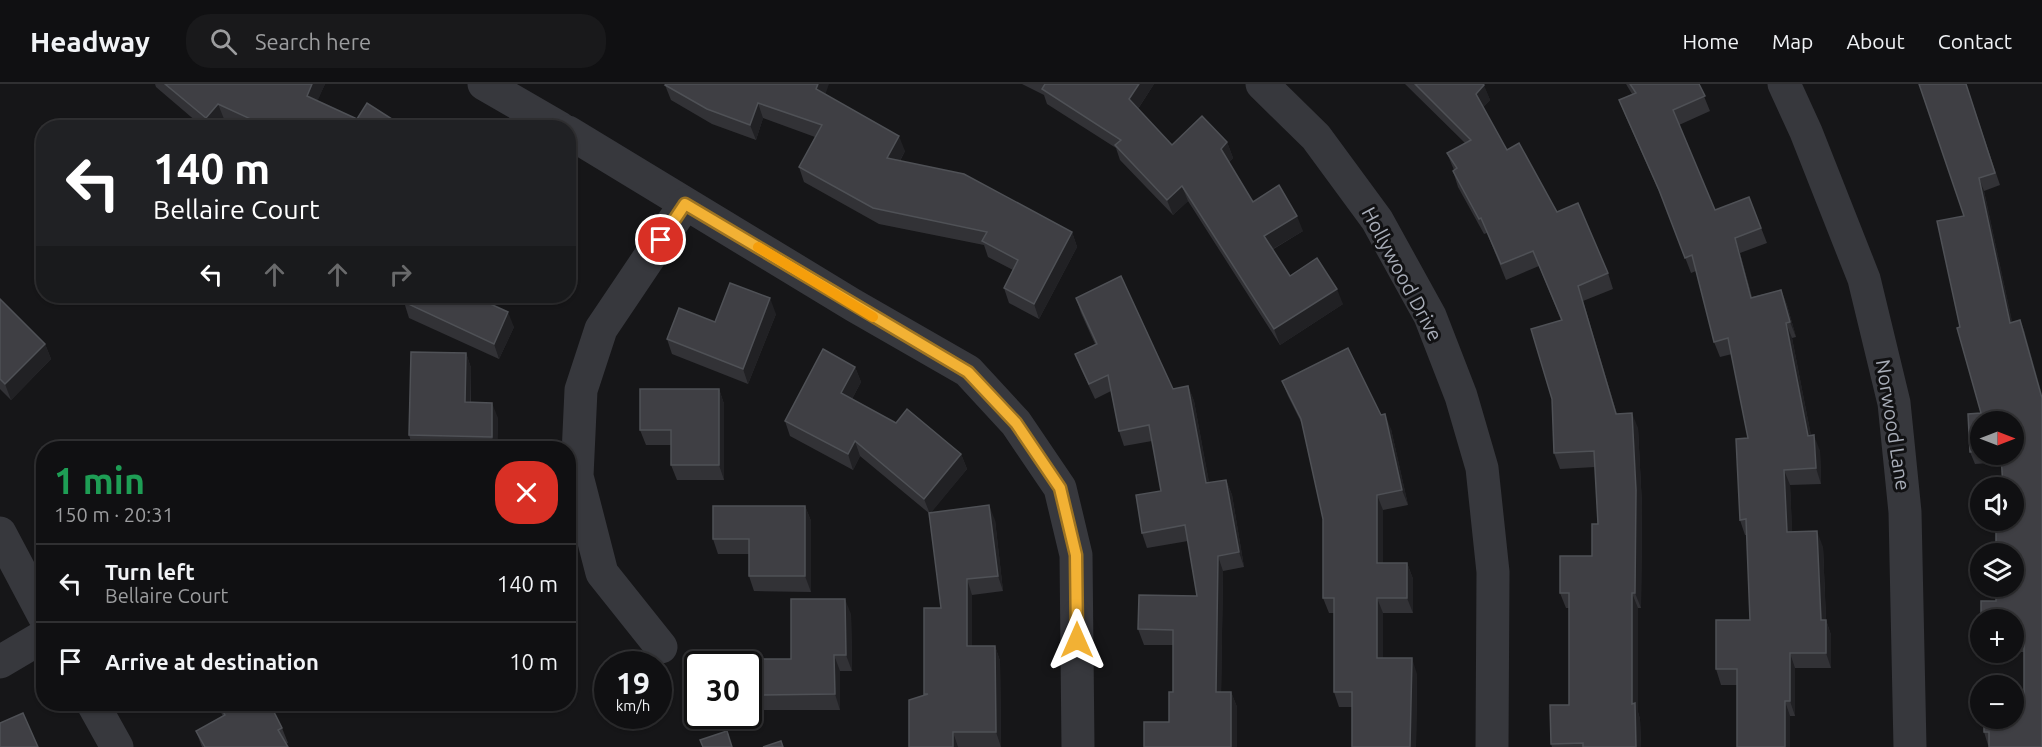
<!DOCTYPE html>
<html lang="en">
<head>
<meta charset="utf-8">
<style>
	:root { --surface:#101012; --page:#19191b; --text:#f1f3f6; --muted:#9c9d9f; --line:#303032 }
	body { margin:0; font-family:Ubuntu,sans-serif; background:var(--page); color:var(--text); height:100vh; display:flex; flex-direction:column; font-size:22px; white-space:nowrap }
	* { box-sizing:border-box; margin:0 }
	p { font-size:20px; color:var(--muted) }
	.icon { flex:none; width:33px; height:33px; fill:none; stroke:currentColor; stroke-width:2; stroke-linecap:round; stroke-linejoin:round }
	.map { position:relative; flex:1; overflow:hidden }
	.sheet { position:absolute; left:36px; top:357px; width:540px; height:270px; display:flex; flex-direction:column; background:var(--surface); border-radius:24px; box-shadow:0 2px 4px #0004,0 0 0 2px var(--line) }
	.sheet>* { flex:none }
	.guide { position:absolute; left:36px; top:36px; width:540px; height:183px; border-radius:24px; box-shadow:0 2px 4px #0004,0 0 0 2px var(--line); background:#202124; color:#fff; overflow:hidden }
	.needle { width:39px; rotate:90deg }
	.tools { position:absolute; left:1970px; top:327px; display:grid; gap:12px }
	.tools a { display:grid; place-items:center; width:54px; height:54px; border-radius:50%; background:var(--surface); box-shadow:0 2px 4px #0004,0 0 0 2px var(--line); font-size:30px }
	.speed { position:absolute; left:594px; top:567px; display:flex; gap:12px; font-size:30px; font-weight:700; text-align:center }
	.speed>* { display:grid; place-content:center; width:78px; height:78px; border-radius:50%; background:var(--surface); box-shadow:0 2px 4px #0004,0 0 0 2px var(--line); line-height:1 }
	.speed small { font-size:15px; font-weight:400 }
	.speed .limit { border:3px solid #111; border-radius:9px; background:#fff; color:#111 }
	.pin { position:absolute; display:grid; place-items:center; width:51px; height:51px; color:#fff; margin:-26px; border:3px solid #fff; border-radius:50%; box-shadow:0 2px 6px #0007 }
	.me { position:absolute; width:66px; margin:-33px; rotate:0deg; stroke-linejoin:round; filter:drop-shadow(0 0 4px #0008) }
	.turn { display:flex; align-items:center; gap:21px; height:126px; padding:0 18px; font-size:27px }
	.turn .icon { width:78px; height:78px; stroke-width:2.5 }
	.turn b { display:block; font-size:42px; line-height:51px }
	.lanes { display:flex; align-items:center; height:57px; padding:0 18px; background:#0003; justify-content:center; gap:30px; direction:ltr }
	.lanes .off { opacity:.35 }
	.round { display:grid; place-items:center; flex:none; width:63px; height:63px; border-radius:24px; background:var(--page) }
	.headline { display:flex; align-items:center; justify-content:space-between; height:102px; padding:0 18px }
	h1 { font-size:36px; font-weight:700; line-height:45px; color:#1e9e55 }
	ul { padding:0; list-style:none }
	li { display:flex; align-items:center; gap:18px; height:78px; padding:0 18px; border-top:2px solid var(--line) }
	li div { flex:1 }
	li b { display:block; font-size:22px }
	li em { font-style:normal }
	header { display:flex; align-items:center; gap:36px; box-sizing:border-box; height:84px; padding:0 30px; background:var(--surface); border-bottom:2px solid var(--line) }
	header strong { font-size:28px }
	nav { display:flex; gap:33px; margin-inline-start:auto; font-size:21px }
	.search { width:420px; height:54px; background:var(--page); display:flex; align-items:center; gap:15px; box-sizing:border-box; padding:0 21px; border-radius:24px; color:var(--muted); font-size:22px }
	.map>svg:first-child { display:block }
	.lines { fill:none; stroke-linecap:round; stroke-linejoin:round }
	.minor { stroke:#37383d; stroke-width:33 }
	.wall { fill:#323236; fill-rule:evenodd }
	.shaded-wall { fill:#212124 }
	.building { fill:#3f3f44; stroke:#4f5156; stroke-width:1.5 }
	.route-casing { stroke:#9d7322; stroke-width:15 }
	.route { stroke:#f2b134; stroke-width:10 }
	.slow { stroke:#f59e0b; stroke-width:10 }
	.labels { text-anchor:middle; stroke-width:6; stroke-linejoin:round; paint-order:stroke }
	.street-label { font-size:20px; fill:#a8adb8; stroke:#111113 }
</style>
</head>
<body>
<header>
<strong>Headway</strong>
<div class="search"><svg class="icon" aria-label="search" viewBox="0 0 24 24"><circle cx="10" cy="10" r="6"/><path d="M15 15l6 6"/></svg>Search here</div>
<nav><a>Home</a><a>Map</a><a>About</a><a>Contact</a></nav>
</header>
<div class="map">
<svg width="2042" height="663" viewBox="0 0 2042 663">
	<rect width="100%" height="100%" fill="#161618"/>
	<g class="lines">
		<g class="minor">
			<polyline points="484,0 560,44"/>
			<polyline points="1262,0 1316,53 1377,136 1430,232 1461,312 1482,384 1493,488 1492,663"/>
			<polyline points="1784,0 1806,48 1864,195 1894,319 1905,428 1910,663"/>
			<polyline points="568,48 853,221 968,287 1016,339 1060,404 1076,471 1078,663"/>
			<polyline points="0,449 44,532"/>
			<polyline points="661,563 602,489 577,392 581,306 601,245 685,120"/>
			<polyline points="0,578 44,552"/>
			<polyline points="93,620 117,663"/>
		</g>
	</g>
	<g class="wall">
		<polygon points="155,0 325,0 317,17 357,35 406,44 242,44 224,35 217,44 204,44 156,3"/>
		<polygon points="1022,0 1154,0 1138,25 1172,61 1227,58 1233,74 1229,78 1253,118 1303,147 1272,166 1290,192 1343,220 1280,261 1188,117 1173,131 1120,76 1116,64 1047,20 1044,11"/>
		<polygon points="1405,0 1483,0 1490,16 1483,23 1507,66 1608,189 1613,205 1583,217 1617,330 1638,344 1642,422 1641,524 1638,524 1638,628 1640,635 1641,663 1552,663 1551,660 1569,621 1569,524 1566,524 1560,509 1592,472 1598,440 1595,383 1560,385 1554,369 1561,236 1539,182 1506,196 1487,149 1484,150 1458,103 1453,87 1454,86 1447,69 1465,59"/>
		<polygon points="1626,0 1699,0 1710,27 1679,41 1715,126 1749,113 1767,159 1740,169 1752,213 1781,206 1787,221 1796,253 1792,254 1811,352 1820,367 1821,400 1790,401 1792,448 1823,463 1826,536 1831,551 1831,584 1795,584 1795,632 1790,632 1790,663 1737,601 1721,601 1716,585 1750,536 1747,451 1745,451 1740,436 1748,354 1732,270 1720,273 1714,258 1696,187 1691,189 1665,121 1625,31 1619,16 1632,10"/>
		<path d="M1966,0l34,101 -16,6 28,131 8,-2 5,13 17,414 -54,-2 -4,-13 40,-35v-45h-11v-32l-17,-19 17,-81 -11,-58 -27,2 -5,-12 11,-39 -21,-86 4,-111zM1980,338l33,32h-33z"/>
		<polygon points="665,1 826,10 905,67 900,77 1072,148 1077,163 1039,235 1009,219 1004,204 1013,186 988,173 984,161 879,140 804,98 799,83 815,53 763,34 756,56 712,40 671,16"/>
		<polygon points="1076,214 1173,305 1188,302 1194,317 1209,399 1226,396 1232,411 1244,483 1223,487 1221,608 1231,608 1237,623 1237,663 1169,638 1173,608 1173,561 1144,561 1138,545 1197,512 1188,457 1147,464 1142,449 1161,407 1152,357 1124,362 1119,347 1111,307 1095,315 1081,285 1075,270 1095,260 1081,229"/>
		<polygon points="0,215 45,260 51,275 11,316 0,305"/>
		<polygon points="483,216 514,243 499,275 409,234 404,218"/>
		<polygon points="776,230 748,300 672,270 667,255 715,238"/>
		<polygon points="466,269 471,284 471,318 498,334 497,364 413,364 409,351"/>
		<polygon points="855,283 861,298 852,315 896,339 961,370 967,385 931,428 995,436 1003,507 972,511 972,562 995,562 1000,577 1001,663 909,663 925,611 941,524 930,430 860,372 853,386 790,352 785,337"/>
		<polygon points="1282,297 1381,331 1391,345 1408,421 1383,426 1383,479 1407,479 1413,495 1413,529 1383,529 1383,574 1417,590 1416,663 1352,663 1352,623 1339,623 1334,608 1334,529 1329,529 1323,514 1323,435 1303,342 1288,312"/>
		<polygon points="719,305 724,320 724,396 677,396 671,381 671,361 646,361 640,346"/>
		<polygon points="805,422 811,437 811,508 754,507 749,492 749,470 718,470 713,455"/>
		<polygon points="851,530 852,587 840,587 840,626 764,626 758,611 791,575"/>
		<polygon points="216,620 270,620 282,644 288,659 286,660 288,663 202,663 196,647 223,632"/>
	</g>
	<g class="shaded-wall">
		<polygon points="312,0 325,0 313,27 307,12"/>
		<polygon points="818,0 829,0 822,20 816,5"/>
		<polygon points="1139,0 1154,0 1134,31 1129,15"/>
		<polygon points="1484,1 1490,16 1481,25 1476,10"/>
		<polygon points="758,19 763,34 756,56 750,41"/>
		<polygon points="218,20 224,35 217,44 209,44 206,34"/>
		<polygon points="899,52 905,67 893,89 887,74"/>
		<polygon points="1227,58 1233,74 1226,80 1221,65"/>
		<polygon points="1979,94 1984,107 2015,251 2010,239"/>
		<polygon points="1182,102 1188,117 1173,131 1167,116"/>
		<polygon points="1297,132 1303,147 1269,167 1264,152"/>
		<polygon points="1072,148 1077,163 1039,235 1034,220"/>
		<polygon points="1735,154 1740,169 1756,229 1751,214"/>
		<polygon points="1578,202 1583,217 1621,345 1616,330"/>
		<polygon points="1337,205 1343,220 1280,261 1274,245"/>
		<polygon points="1781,206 1787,221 1796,253 1790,238"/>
		<polygon points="472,212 485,212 478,227"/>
		<polygon points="770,214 776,230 748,300 743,285"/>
		<polygon points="508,228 514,243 499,275 494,260"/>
		<polygon points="2020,236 2025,249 2042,310 2042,314"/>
		<polygon points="1786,239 1792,254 1814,367 1808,352"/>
		<polygon points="45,260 51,275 11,316 5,300"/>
		<polygon points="466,269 471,284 470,333 465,318"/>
		<polygon points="855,283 861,298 847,324 841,309"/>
		<polygon points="1188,302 1194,317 1212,414 1206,399"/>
		<polygon points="719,305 724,320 724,396 719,381"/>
		<polygon points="492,319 498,334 497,364 496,364 492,353"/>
		<polygon points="1632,329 1638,344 1642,422 1641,524 1635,509"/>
		<polygon points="1385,330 1391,345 1408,421 1402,406"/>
		<polygon points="1814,351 1820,367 1821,400 1816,384"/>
		<polygon points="855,357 860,372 853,386 848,370"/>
		<polygon points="961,370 967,385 930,430 924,415"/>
		<polygon points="1784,386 1790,401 1793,464 1787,448"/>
		<polygon points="1226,396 1232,411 1244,483 1239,468"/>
		<polygon points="1377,411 1383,426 1383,495 1377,479"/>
		<polygon points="989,421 995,436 1003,507 998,492"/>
		<polygon points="805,422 811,437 811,508 805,492"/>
		<polygon points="1817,447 1823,463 1826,536 1831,551 1831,584 1826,569 1821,536"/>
		<polygon points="1218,472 1223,487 1221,623 1216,608"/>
		<polygon points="1407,479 1413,495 1413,529 1407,514"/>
		<polygon points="967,495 972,511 972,577 967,562"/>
		<polygon points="1632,509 1638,524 1638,628 1640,635 1641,663 1636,663 1632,620"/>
		<polygon points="1377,514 1383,529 1383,590 1377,574"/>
		<polygon points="845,515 851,530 852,587 846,571"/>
		<polygon points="995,562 1000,577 1001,663 996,648"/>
		<polygon points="1790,569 1795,584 1795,632 1790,617"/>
		<polygon points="834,571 840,587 840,626 835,610"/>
		<polygon points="1412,574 1417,590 1416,663 1410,663"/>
		<polygon points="1231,608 1237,623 1237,663 1231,663"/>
		<polygon points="1785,617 1790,632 1790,663 1785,663"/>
		<polygon points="953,648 958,663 953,663"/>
	</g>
	<g class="building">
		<polygon points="165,0 312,0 307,12 357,35 367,19 406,44 270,44 218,20 206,34"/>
		<polygon points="666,0 818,0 816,5 899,52 887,74 964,90 1072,148 1034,220 1004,204 1018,176 982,157 987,148 873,124 799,83 822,41 758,19 750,41 707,25 665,1"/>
		<polygon points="1045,0 1139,0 1129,15 1172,61 1202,32 1227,58 1221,65 1253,118 1279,101 1297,132 1264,152 1290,192 1317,174 1337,205 1274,245 1182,102 1167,116 1115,61 1121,56 1042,5"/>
		<polygon points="1415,0 1483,0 1484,1 1476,10 1507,66 1519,59 1557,128 1578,119 1608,189 1578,202 1616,330 1632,329 1636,406 1635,509 1632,509 1632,620 1635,619 1636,663 1583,663 1583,659 1551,660 1550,621 1569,621 1569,509 1560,509 1560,472 1592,472 1592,440 1598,440 1594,367 1554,369 1552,315 1531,245 1562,236 1533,167 1501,180 1481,134 1479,135 1453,87 1457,84 1447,69 1471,56"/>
		<polygon points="1630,0 1699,0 1705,12 1673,26 1715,126 1749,113 1761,144 1735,154 1751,214 1781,206 1790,238 1786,239 1808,352 1814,351 1816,384 1784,386 1787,448 1817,447 1821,536 1826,536 1826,569 1790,569 1790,617 1785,617 1785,663 1737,663 1737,585 1716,585 1716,536 1750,536 1746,435 1740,436 1736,355 1748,354 1728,254 1714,258 1692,171 1685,174 1659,106 1619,16 1636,9"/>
		<polygon points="1919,0 1966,0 1995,89 1979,94 2010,239 2020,236 2042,314 2042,663 1989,663 1989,648 1984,648 1984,634 2013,634 2013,613 2024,613 2024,556 2013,556 2013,536 1981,536 1981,517 1996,517 1996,502 2013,502 2013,470 1996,470 1996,436 2013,436 2013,404 2003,404 2001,370 2013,370 2013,338 1980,338 1980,367 1970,368 1968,330 1981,329 1957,244 1960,243 1937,137 1964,132"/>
		<polygon points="1121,192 1173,305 1188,302 1206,399 1226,396 1239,468 1218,472 1216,608 1231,608 1231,663 1144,663 1144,638 1169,638 1169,608 1173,608 1173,546 1138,545 1139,511 1197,512 1185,441 1142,449 1136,411 1161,407 1149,341 1119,347 1108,291 1089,300 1075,270 1097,260 1076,214"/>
		<polygon points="730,199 770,214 743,285 667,255 679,224 715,238"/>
		<polygon points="407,212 473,212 508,228 494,260 404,218"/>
		<polygon points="0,215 45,260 5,300 0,295"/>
		<polygon points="1348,264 1381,331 1385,330 1402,406 1377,411 1377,479 1407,479 1407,514 1377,514 1377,574 1412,574 1410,663 1352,663 1352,608 1334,608 1334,514 1323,514 1323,435 1301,335 1282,297"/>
		<polygon points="823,265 855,283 841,309 896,339 907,325 961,370 924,415 855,357 848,370 785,337"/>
		<polygon points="411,268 466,269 465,318 492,319 492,353 409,351"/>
		<polygon points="640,305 719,305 719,381 671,381 671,346 640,346"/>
		<polygon points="989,421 998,492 967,495 967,562 995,562 996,648 953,648 953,663 909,663 909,616 928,610 924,610 924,524 941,524 929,429"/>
		<polygon points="713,422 805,422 805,492 749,492 749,455 713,455"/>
		<polygon points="791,515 845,515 846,571 834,571 835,610 758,611 758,575 791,575"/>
		<polygon points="219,620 270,620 282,644 278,646 288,663 205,663 196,647 225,631"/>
		<polygon points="23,629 38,663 0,663 0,639"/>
		<polygon points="727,647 732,663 703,663 700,656"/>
		<polygon points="781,657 783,663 763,663"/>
	</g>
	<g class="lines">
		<g class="route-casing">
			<polyline id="route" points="661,156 685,120 968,288 1016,339 1060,404 1076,471 1077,556"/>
		</g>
		<use href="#route" class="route"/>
		<polyline class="slow" points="758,163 873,233"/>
	</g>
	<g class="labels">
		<g class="street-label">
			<text transform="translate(1402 190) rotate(62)" y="7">Hollywood Drive</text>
			<text transform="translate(1893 341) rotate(81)" y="7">Norwood Lane</text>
		</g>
	</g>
</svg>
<div class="tools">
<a><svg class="needle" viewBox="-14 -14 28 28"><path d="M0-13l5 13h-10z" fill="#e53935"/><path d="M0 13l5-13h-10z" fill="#9c9d9f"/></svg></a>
<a><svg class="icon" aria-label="sound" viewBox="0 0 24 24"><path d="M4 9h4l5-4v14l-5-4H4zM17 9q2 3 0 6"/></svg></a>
<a><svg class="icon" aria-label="layers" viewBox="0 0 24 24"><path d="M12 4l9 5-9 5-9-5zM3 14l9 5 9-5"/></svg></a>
<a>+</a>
<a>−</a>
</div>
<div class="speed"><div>19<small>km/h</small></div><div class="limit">30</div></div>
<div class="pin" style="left:661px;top:156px;background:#d93025"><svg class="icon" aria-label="arrive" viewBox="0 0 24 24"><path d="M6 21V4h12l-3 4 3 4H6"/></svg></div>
<svg class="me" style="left:1077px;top:556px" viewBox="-20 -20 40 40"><path d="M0-17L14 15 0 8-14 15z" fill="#f2b134" stroke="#fff" stroke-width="4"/></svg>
<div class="guide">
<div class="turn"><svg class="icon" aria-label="left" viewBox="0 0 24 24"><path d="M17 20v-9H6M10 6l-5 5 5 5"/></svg><div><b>140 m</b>Bellaire Court</div></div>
<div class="lanes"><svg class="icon" aria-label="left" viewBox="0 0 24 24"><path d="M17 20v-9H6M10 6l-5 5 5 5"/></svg><svg class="icon off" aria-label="ahead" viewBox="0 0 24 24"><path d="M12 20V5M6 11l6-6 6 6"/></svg><svg class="icon off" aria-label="ahead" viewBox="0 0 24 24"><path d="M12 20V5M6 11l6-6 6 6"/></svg><svg class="icon off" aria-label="right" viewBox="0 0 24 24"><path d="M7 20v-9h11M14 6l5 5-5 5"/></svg></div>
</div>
<section class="sheet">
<div class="headline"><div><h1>1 min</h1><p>150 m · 20:31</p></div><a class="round" style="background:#d93025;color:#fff"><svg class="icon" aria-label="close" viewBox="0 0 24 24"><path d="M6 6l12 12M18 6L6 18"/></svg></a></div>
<ul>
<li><svg class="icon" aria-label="left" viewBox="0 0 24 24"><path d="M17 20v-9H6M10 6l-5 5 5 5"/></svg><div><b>Turn left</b><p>Bellaire Court</p></div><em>140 m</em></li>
<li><svg class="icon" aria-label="arrive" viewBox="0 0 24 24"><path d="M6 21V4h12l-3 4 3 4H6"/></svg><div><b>Arrive at destination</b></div><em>10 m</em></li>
</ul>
</section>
</div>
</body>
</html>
